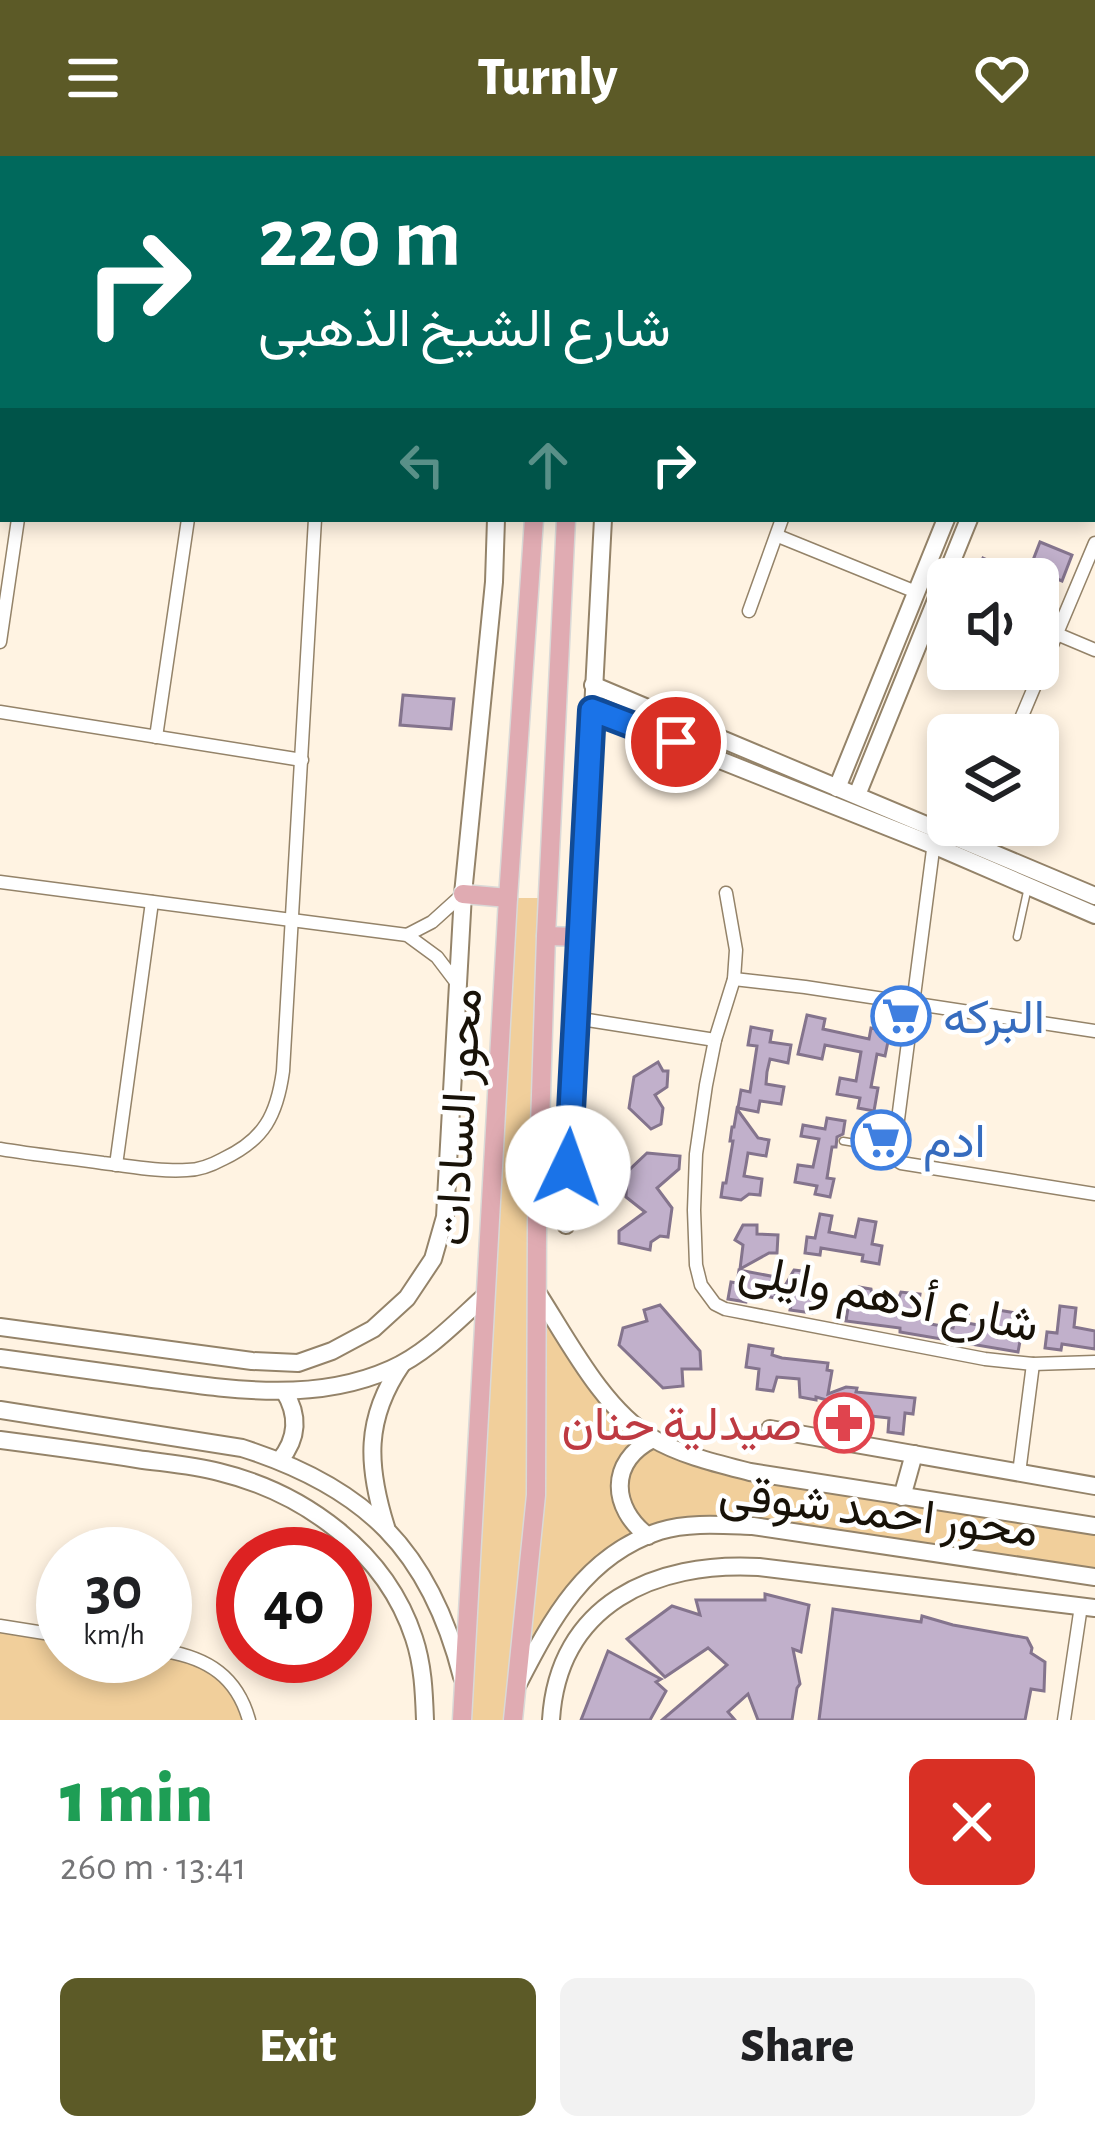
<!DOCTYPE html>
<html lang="en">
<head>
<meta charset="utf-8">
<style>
	:root { --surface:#fff; --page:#f2f2f2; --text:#202124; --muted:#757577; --accent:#5c5a27 }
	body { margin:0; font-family:"Alegreya Sans",Vazirmatn,sans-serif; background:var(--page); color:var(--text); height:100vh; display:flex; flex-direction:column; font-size:45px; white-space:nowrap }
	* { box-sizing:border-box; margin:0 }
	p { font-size:39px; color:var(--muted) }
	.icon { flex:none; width:66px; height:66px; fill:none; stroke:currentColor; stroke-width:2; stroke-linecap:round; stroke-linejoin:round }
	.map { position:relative; height:1564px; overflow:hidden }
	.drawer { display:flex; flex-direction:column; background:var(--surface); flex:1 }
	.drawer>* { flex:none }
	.top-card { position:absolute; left:0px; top:0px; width:1095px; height:366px; box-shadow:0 6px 18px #0003; background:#00695c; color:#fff; overflow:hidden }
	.buttons { position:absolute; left:927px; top:402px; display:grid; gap:24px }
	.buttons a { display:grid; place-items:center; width:132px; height:132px; border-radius:18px; background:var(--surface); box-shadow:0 6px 18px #0003; font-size:60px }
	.speed { position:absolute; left:36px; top:1371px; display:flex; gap:24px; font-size:60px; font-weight:700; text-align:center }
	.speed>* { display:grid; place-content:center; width:156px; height:156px; border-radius:50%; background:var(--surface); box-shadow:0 6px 18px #0003; line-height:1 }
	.speed small { font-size:30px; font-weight:400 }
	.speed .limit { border:18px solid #d22; background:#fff; color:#111 }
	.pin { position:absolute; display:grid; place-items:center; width:102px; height:102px; color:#fff; margin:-51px; border:6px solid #fff; border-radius:50%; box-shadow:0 3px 12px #0007 }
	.me { position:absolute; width:132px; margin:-66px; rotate:3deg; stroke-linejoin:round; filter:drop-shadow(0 0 9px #0008) }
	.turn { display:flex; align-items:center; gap:42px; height:252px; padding:0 60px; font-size:54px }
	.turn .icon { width:156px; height:156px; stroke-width:2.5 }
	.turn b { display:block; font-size:84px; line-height:102px }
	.lanes { display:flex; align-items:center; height:114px; padding:0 60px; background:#0003; justify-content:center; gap:60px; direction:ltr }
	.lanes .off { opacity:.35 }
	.round { display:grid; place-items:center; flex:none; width:126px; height:126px; border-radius:18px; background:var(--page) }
	.head { display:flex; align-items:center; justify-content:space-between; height:204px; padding:0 60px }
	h1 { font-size:72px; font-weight:800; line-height:90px; color:#1e9e55 }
	.primary-button { display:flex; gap:24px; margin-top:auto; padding:24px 60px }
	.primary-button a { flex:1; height:138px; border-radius:18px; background:var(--accent); color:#fff; font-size:48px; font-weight:800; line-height:138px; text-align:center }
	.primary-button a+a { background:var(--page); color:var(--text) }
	header { display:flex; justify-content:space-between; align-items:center; height:156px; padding:0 60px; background:var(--accent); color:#fff; font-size:54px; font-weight:800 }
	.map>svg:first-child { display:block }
	.green { fill:#f1cf9b }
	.building { fill:#c1b0cb; stroke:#84748d; stroke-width:3 }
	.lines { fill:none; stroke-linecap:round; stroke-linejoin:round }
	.lane-casing { stroke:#948369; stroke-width:9 }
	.street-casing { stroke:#948369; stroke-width:15 }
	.secondary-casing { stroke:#948369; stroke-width:20 }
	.primary-casing { stroke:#dad9d7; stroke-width:21 }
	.lane { stroke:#fff; stroke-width:6 }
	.street { stroke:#fff; stroke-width:12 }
	.secondary { stroke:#fff; stroke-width:16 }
	.primary { stroke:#e0abb2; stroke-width:18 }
	.route-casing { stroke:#114b97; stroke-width:30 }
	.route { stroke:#1a73e8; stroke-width:21 }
	.labels { text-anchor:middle; stroke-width:9; stroke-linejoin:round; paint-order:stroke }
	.shop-label { font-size:48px; fill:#366cbe; stroke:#fff; text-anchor:start }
	.street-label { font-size:48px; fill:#181208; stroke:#fff }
	.health-label { font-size:48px; fill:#be3a42; stroke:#fff; text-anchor:end }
</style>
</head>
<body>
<header><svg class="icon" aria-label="menu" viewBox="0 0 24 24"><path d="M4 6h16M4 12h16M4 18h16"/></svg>Turnly<svg class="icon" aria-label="heart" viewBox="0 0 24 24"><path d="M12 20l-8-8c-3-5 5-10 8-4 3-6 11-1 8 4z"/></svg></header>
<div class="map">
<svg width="1095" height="1564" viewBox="0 0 1095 1564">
	<rect width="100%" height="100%" fill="#fff3e2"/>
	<g class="green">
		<polygon points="508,742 548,742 537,1136 630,1264 691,1298 1095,1370 1095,1421 698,1370 625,1392 541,1482 513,1564 462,1564"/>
		<polygon points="0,1470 63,1480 63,1500 183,1498 234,1530 249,1564 0,1564"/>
	</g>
	<g class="building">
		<polygon points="1040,386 1072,399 1062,425 1030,412"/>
		<polygon points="983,402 1030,423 973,423"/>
		<polygon points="403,539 454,543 451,573 400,569"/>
		<polygon points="807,859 825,863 823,873 869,883 871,872 890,876 885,900 877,898 871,931 878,932 874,955 858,952 860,942 837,938 840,922 856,925 861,896 825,889 822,903 798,898"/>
		<polygon points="751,871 772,875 770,886 791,889 788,907 770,903 767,916 766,928 784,931 781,948 760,945 758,956 738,952 741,934 750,936 757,890 748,889"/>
		<polygon points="658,906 663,915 668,915 667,931 655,939 663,952 661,968 651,973 629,952 634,921"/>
		<polygon points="737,953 758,982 769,984 766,1000 748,997 746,1009 744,1020 762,1023 760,1039 749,1038 741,1044 721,1041 723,1027 726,1027 733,985 730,985 732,971 734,971"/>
		<polygon points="827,962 845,965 843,978 837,981 836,991 832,991 827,1022 834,1023 830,1041 815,1038 817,1030 795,1026 798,1009 813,1011 819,983 801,980 803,969 825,973"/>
		<polygon points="647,997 680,1000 679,1013 657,1032 672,1052 668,1081 660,1080 651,1086 650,1094 619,1087 619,1075 645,1056 626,1041 627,1016"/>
		<polygon points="820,1058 832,1060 829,1076 855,1081 859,1063 876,1066 872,1088 882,1090 879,1108 862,1105 863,1099 821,1092 820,1099 805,1097 807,1081 815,1082"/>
		<polygon points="743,1069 757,1069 757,1078 778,1079 777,1097 769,1097 740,1113 743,1089 735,1084"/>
		<polygon points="739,1114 776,1121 775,1142 748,1137 746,1146 728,1143 731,1126 737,1127"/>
		<polygon points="794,1114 811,1116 809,1135 815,1136 812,1157 790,1154 792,1145 778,1142"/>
		<polygon points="859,1131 871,1133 873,1146 896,1149 901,1136 920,1138 917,1159 926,1160 925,1167 953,1172 957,1152 969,1154 967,1167 995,1172 998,1154 1016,1157 1012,1179 1021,1180 1018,1196 900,1176 900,1172 846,1165 848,1152 856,1153"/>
		<polygon points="660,1149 700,1195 701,1213 682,1213 683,1230 663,1232 619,1189 623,1172 647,1165 644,1154"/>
		<polygon points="1060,1150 1076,1152 1074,1171 1095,1175 1095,1193 1062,1188 1061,1194 1045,1192 1047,1176 1057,1177"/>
		<polygon points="749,1189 773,1193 772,1199 782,1202 828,1207 827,1214 832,1215 828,1238 846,1231 857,1232 856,1236 915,1242 913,1258 905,1257 903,1278 888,1276 889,1262 862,1259 859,1274 840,1270 845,1249 816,1241 816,1244 800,1241 799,1223 777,1221 773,1235 757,1233 759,1213 746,1211"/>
		<polygon points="765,1438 809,1449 801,1496 793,1493 800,1528 797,1532 792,1564 758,1564 748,1538 728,1556 735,1564 662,1564 727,1509 708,1492 665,1521 627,1483 672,1450 700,1459 696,1444 765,1444"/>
		<polygon points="833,1453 921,1466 922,1460 953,1469 1027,1482 1032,1492 1031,1497 1045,1506 1044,1535 1031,1533 1025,1564 819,1564"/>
		<polygon points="608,1495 661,1523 656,1526 666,1535 650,1564 581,1564"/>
	</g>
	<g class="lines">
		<g class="lane-casing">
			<g id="lane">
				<polyline points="1017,781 1028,731"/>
				<polyline points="843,985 892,993"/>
			</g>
		</g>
		<g class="street-casing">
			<g id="street">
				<polyline points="767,0 767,3"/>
				<polyline points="1028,0 1034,3"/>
				<polyline points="334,3 334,0"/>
				<polyline points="0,6 3,14"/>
				<polyline points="0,45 3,46"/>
				<polyline points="0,142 3,141"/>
				<polyline points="1092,277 1095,279"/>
				<polyline points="0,320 3,320"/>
				<polyline points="778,380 916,436"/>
				<polyline points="749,455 782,363"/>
				<polyline points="1057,478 1095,494"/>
				<polyline points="0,486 18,363"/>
				<polyline points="0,556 302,604"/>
				<polyline points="1014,579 1095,387"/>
				<polyline points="156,581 188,363"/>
				<polyline points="934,686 893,1002 901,1007 1095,1038"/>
				<polyline points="969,686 976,669"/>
				<polyline points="0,726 407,779 437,801 459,830"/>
				<polyline points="726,737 736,794 734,823 715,884 706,929 696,998 694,1054 696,1109 701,1129 715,1148 725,1153 985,1203 1033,1208 1095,1206"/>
				<polyline points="407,779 432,766 463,738"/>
				<polyline points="734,823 805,831 1095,875"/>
				<polyline points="575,862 715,884"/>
				<path d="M0,993c34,6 69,9 103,14 27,3 57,9 84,7 13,0 25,-5 36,-11 41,-19 54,-44 60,-88l32,-552"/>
				<polyline points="116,1009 152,746"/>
				<polyline points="1019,1317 1033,1208"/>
				<polyline points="0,1470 63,1480"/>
				<path d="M165,1495c43,7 72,26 84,69"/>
				<polyline points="1064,1564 1081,1450"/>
			</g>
		</g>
		<g class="secondary-casing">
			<g id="secondary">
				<polyline points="514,3 515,0"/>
				<polyline points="626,3 626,0"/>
				<polyline points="1092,3 1093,0"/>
				<polyline points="1092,60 1095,52"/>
				<polyline points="593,529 1095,740"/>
				<polyline points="592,553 933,689 1095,759"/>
				<polyline points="837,632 946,363"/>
				<polyline points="857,639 969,363"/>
				<polyline points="566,1069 603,363"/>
				<path d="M537,1136c31,48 66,117 115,146 28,17 67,26 98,34l345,54"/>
				<polyline points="0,1171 252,1205 298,1207 332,1195 373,1173 407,1142 433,1103 445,1061 463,738 494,426 496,363"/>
				<path d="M0,1202c49,7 97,13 146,20 81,11 167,26 245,-9 35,-15 66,-48 94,-73"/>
				<path d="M0,1254l242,38c123,39 188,102 220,229"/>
				<polyline points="770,1273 1095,1330"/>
				<path d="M0,1284c46,6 91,12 137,19 27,4 55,6 82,13 86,21 167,80 195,166 9,27 10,54 11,82"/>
				<path d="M280,1304c18,-22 19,-45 4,-69"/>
				<polyline points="902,1341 914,1298"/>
				<path d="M386,1371c-19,-61 -22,-108 16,-163"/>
				<path d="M648,1380c-37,-28 -40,-74 5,-97"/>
				<path d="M518,1528c33,-64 67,-129 142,-153 29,-9 63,-6 93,-5l342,51"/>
				<path d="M551,1564c7,-116 104,-159 208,-153l336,41"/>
			</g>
		</g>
		<g class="primary-casing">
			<g id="primary">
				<polyline points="550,3 550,0"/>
				<polyline points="588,3 588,0"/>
				<polyline points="463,738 508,742"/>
				<polyline points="546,780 579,781"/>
				<polyline points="462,1564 508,742 534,363"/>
				<polyline points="513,1564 536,1339 537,1066 546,780 566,363"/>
			</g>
		</g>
		<use href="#lane" class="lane"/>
		<use href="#street" class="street"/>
		<use href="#secondary" class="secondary"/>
		<use href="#primary" class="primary"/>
	</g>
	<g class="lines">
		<g class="route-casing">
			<polyline id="route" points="568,1012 592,554 676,586"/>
		</g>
		<use href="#route" class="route"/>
	</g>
	<defs>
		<g id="supermarket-ring" transform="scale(3)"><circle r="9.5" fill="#fff" stroke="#3f7fe0" stroke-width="1.5"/><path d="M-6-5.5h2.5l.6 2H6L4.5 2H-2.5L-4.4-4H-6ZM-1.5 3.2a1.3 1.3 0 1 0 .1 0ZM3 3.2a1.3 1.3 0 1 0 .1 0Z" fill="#3f7fe0"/></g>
		<g id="pharmacy-ring" transform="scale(3)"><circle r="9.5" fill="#fff" stroke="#e0444e" stroke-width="1.5"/><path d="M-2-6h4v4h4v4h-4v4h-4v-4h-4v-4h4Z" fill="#e0444e"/></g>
	</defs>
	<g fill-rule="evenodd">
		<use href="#supermarket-ring" x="901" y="860"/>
		<use href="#supermarket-ring" x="881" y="984"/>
		<use href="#pharmacy-ring" x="844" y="1267"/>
	</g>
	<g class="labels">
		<g class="shop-label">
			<text x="943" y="877">البركه</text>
			<text x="923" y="1001">ادم</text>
		</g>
		<g class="street-label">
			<text transform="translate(457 961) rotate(-87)" y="17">محور السادات</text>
			<text transform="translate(889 1140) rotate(11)" y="17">شارع أدهم وايلى</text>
			<text transform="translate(879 1354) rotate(7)" y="17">محور احمد شوقى</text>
		</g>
		<g class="health-label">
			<text x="802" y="1284">صيدلية حنان</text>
		</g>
	</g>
</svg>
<div class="buttons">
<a><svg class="icon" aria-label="sound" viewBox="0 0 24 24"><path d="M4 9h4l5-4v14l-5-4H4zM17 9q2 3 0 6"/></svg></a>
<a><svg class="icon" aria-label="layers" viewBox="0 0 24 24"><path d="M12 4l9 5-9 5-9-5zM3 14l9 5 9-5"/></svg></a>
</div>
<div class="speed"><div>30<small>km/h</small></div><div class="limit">40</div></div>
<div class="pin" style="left:676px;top:586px;background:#d93025"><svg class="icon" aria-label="arrive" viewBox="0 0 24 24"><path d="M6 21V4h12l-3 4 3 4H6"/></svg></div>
<svg class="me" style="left:568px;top:1012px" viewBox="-20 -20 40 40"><circle r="19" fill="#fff"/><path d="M0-13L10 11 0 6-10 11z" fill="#1a73e8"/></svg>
<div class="top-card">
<div class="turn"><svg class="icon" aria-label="right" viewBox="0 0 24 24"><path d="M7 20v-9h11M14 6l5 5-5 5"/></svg><div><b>220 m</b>شارع الشيخ الذهبى</div></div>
<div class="lanes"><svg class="icon off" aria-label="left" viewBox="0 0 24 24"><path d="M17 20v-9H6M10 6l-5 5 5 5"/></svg><svg class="icon off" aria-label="ahead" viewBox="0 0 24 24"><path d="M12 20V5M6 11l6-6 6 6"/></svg><svg class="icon" aria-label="right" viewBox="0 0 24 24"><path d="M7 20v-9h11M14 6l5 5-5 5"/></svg></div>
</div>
</div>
<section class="drawer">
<div class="head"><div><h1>1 min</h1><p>260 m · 13:41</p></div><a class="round" style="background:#d93025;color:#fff"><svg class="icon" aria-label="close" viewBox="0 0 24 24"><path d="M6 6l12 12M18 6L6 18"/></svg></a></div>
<div class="primary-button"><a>Exit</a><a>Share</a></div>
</section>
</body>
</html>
